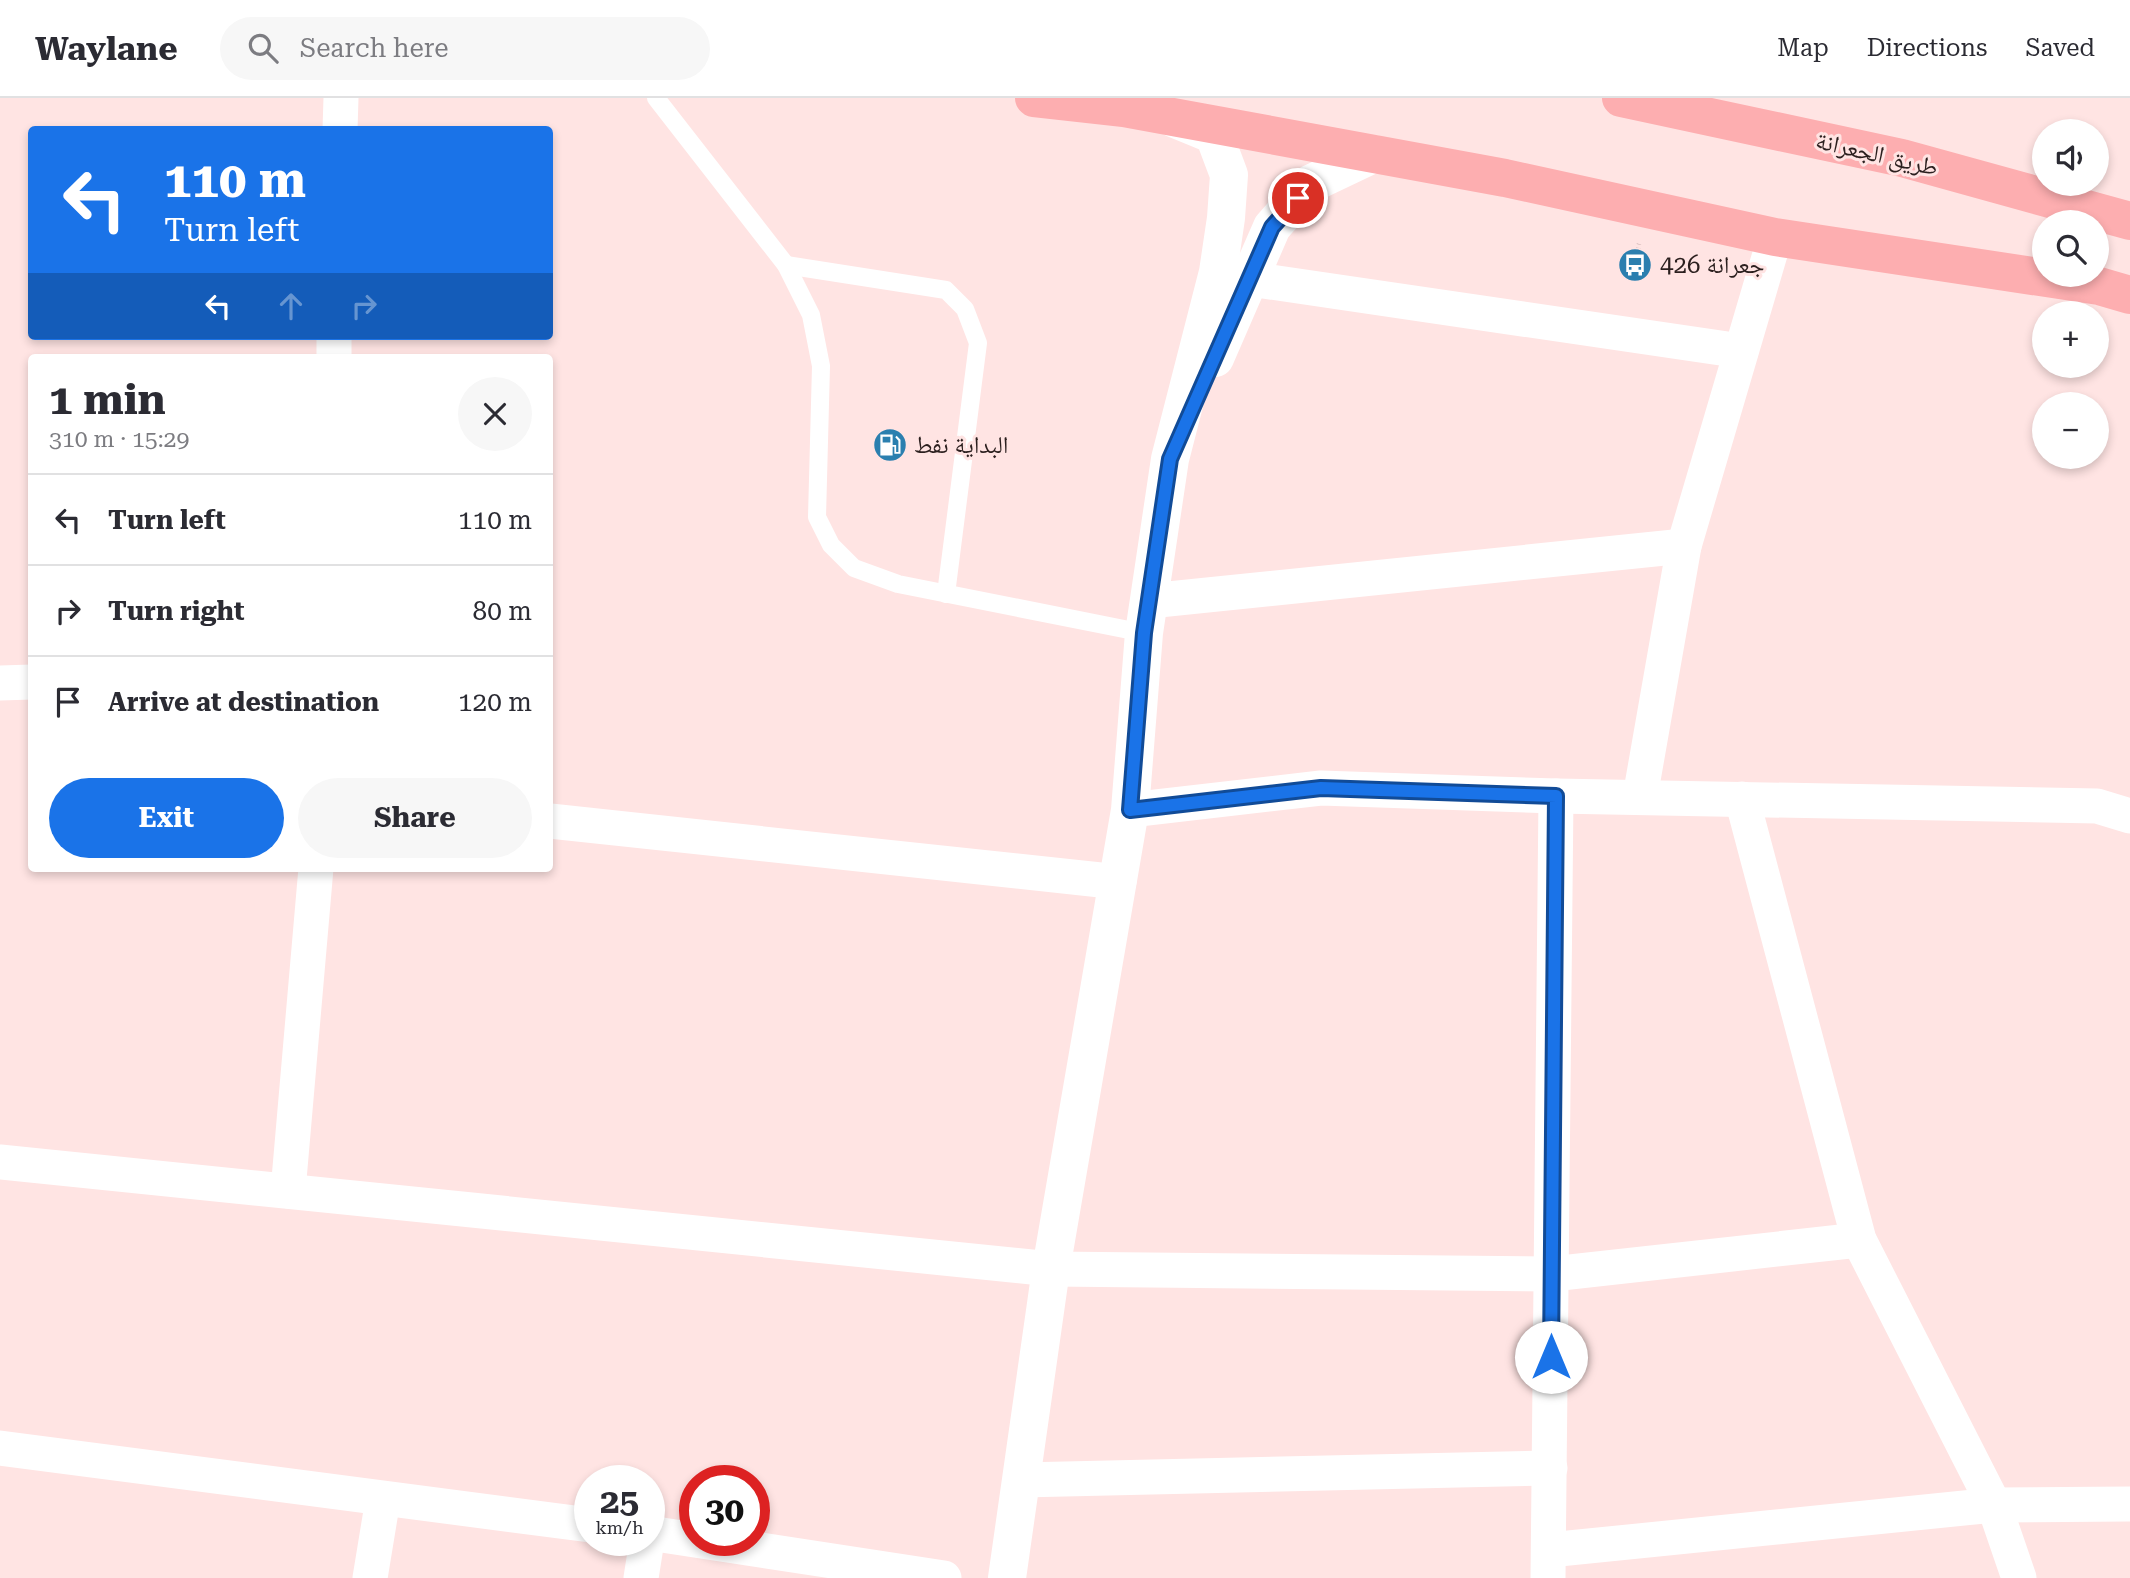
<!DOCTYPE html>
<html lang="en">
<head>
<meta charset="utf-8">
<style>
	:root { --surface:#fff; --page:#f7f7f7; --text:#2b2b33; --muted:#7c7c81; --line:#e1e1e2; --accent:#1a73e8 }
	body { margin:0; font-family:"Roboto Serif","Noto Naskh Arabic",serif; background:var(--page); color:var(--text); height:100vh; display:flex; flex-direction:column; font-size:26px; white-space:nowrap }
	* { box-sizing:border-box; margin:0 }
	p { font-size:23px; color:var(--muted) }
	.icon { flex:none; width:38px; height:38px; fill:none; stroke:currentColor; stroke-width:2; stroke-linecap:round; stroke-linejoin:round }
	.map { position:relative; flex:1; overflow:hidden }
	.sheet { position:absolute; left:28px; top:256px; width:525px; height:518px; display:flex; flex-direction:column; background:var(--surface); border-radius:7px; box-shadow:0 4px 10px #0003 }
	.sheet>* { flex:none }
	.hud { position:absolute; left:28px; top:28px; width:525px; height:214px; border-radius:7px; box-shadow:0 4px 10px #0003; background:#1a73e8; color:#fff; overflow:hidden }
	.controls { position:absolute; left:2032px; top:21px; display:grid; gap:14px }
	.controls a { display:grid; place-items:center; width:77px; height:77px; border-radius:50%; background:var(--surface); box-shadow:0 4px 10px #0003; font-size:35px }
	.speed { position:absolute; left:574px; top:1367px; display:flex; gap:14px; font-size:35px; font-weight:700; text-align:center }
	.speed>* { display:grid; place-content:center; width:91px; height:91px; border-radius:50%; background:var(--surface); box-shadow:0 4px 10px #0003; line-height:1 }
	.speed small { font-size:18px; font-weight:400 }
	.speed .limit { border:10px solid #d22; background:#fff; color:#111 }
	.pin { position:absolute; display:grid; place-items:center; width:60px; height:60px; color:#fff; margin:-30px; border:4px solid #fff; border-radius:50%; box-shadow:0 2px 7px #0007 }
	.me { position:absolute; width:77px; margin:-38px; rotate:0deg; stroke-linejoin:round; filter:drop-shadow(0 0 5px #0008) }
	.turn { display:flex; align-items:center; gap:24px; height:147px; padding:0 21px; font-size:32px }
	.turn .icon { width:91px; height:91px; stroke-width:2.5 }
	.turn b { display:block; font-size:49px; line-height:60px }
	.lanes { display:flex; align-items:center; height:66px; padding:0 21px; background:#0003; justify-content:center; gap:35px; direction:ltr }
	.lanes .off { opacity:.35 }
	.round { display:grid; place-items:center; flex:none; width:74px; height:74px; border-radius:37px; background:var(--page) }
	.overview { display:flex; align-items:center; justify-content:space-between; height:119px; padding:0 21px }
	h1 { font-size:42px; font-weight:700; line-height:52px }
	.action { display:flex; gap:14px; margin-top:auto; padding:14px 21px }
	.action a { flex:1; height:80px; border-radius:42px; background:var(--accent); color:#fff; font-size:28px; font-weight:700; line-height:80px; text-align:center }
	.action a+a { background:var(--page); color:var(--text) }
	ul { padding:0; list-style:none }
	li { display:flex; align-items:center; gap:21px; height:91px; padding:0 21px; border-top:2px solid var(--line) }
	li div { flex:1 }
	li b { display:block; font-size:26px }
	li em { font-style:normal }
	header { display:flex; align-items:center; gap:42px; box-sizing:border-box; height:98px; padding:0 35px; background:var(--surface); border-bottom:2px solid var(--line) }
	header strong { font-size:33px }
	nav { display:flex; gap:38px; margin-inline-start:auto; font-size:24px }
	.search { width:490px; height:63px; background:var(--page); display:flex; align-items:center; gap:18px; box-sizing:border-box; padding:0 24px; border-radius:38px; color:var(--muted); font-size:26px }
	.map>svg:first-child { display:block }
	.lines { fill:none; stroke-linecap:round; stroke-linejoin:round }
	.path { stroke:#ac9796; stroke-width:4.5; stroke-dasharray:3.5 3.5; stroke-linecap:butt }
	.service { stroke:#fff; stroke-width:18 }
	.minor { stroke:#fff; stroke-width:35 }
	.secondary { stroke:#fff; stroke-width:38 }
	.primary { stroke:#fdaeb0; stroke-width:38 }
	.route-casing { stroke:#114b97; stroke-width:18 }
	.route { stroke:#1a73e8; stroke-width:12 }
	.labels { text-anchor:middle; stroke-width:6; stroke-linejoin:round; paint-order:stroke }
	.street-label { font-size:24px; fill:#2b1f1e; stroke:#ffe4e3 }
	.poi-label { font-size:24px; fill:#2b1f1e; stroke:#ffe4e3; text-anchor:start }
</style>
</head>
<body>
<header>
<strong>Waylane</strong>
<div class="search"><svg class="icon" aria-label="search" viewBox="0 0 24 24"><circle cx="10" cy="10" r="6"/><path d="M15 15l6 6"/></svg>Search here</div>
<nav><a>Map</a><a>Directions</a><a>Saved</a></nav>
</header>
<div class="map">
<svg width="2130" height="1480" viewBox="0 0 2130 1480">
	<rect width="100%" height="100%" fill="#ffe4e3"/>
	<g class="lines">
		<polyline class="path" points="1635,167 1639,146"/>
		<g class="service">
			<polyline points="656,0 786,167 811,217 821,268 817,419 831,447 854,470 898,486 1144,535"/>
			<polyline points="786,167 946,192 965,211 978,245 946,496"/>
		</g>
		<g class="minor">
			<polyline points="340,32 341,0"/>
			<polyline points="1250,181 1741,253"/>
			<polyline points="334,259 334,238"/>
			<polyline points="1149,503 1684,448"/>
			<polyline points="0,585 32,584"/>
			<polyline points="1640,699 1684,448 1775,139"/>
			<polyline points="1742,701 1859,1142 1994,1407 2019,1480"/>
			<polyline points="1130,712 1321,690 1556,698 2097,708 2130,718"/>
			<polyline points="550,723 1119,784"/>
			<polyline points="0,1064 1051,1171 1552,1176 1859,1142"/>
			<polyline points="288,1093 316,770"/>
			<polyline points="0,1350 590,1427"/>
			<polyline points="1021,1382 1550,1370"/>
			<polyline points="649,1435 944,1480"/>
			<polyline points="1549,1452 1994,1407 2130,1406"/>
			<polyline points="370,1480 383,1401"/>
			<polyline points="641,1480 647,1442"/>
			<polyline points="1548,1480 1556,698"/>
		</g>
		<g class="secondary">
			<polyline points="1215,260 1272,129 1310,86 1373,56"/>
			<polyline points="1007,1480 1051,1171 1130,712 1144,535 1170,361 1218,174 1226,120 1229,77 1214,37 1175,21"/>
		</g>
		<g class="primary">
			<polyline points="1034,0 1124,10 1505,80 1775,139 2099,188 2130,197"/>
			<polyline points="1621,0 1902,60 2130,123"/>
		</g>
	</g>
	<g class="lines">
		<g class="route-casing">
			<polyline id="route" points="1298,100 1272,129 1170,361 1144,535 1130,712 1321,690 1556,698 1551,1259"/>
		</g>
		<use href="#route" class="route"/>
	</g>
	<defs>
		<g id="bus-disc" transform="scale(1.75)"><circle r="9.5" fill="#2b7faf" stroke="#ffe4e3"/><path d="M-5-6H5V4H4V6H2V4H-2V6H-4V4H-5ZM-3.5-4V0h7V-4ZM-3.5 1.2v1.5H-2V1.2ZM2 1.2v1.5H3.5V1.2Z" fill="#fff"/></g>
		<g id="fuel-disc" transform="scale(1.75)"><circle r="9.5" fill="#2b7faf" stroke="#ffe4e3"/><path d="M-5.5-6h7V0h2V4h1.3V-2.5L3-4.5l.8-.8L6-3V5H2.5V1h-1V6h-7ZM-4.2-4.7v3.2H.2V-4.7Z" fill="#fff"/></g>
	</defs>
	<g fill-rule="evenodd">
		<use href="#bus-disc" x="1635" y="167"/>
		<use href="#fuel-disc" x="890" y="347"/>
	</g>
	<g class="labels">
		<g class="street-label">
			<text transform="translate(1877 56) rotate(13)" y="8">طريق الجعرانة</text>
		</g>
		<g class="poi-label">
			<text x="1660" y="175">جعرانة 426</text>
			<text x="914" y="355">البداية نفط</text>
		</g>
	</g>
</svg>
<div class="controls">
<a><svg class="icon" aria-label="sound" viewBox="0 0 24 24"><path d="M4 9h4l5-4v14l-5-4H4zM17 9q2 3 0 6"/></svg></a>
<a><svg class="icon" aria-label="search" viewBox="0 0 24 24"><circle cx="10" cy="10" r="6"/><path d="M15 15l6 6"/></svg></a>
<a>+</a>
<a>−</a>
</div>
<div class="speed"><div>25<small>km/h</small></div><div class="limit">30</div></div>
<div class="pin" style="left:1298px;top:100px;background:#d93025"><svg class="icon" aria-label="arrive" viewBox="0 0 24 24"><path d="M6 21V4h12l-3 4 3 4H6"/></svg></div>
<svg class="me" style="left:1551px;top:1259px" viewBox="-20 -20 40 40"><circle r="19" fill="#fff"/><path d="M0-13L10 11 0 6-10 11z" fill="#1a73e8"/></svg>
<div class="hud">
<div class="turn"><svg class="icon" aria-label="left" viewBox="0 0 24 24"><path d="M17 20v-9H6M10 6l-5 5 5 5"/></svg><div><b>110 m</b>Turn left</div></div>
<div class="lanes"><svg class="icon" aria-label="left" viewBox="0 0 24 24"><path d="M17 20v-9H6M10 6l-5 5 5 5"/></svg><svg class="icon off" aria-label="ahead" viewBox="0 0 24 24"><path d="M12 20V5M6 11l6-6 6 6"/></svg><svg class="icon off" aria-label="right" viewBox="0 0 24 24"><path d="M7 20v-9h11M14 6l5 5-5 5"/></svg></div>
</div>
<section class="sheet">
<div class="overview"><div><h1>1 min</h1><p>310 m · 15:29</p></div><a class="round"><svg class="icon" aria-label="close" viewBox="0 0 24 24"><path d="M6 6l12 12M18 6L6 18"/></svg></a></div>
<ul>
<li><svg class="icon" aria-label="left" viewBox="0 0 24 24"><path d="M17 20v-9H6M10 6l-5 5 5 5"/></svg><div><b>Turn left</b></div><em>110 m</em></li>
<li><svg class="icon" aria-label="right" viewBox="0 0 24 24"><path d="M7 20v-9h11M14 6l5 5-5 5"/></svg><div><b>Turn right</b></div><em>80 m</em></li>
<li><svg class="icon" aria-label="arrive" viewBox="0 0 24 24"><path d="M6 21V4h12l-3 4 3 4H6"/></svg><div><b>Arrive at destination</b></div><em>120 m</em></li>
</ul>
<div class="action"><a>Exit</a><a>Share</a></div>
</section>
</div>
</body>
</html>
